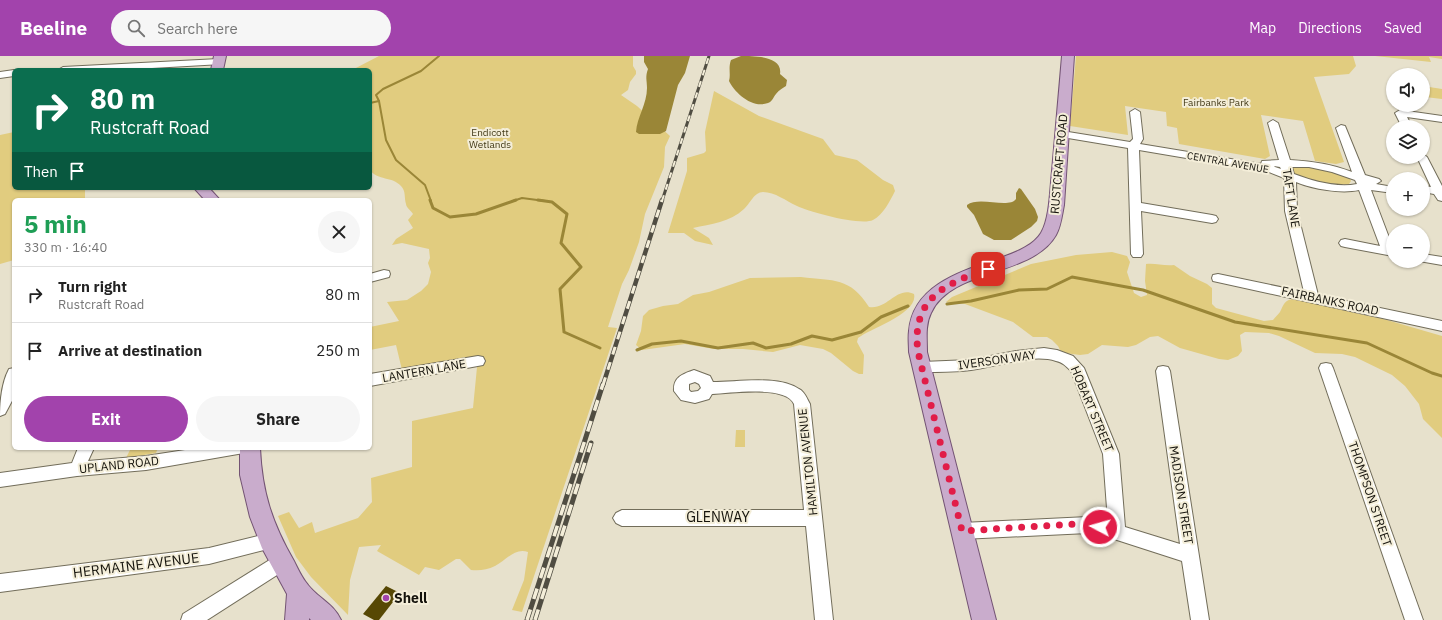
<!DOCTYPE html>
<html lang="en">
<head>
<meta charset="utf-8">
<style>
	:root { --surface:#fff; --page:#f6f6f6; --text:#222; --muted:#767676; --line:#e0e0e0; --accent:#a243ac }
	body { margin:0; font-family:"IBM Plex Sans",sans-serif; background:var(--page); color:var(--text); height:100vh; display:flex; flex-direction:column; font-size:15px; white-space:nowrap }
	* { box-sizing:border-box; margin:0 }
	p { font-size:13px; color:var(--muted) }
	.icon { flex:none; width:22px; height:22px; fill:none; stroke:currentColor; stroke-width:2; stroke-linecap:round; stroke-linejoin:round }
	.map { position:relative; flex:1; overflow:hidden }
	.drawer { position:absolute; left:12px; top:142px; width:360px; height:252px; display:flex; flex-direction:column; background:var(--surface); border-radius:6px; box-shadow:0 1px 3px #0004 }
	.drawer>* { flex:none }
	.banner { position:absolute; left:12px; top:12px; width:360px; height:122px; border-radius:6px; box-shadow:0 1px 3px #0004; background:#0b6e4f; color:#fff; overflow:hidden }
	.controls { position:absolute; left:1386px; top:12px; display:grid; gap:8px }
	.controls a { display:grid; place-items:center; width:44px; height:44px; border-radius:50%; background:var(--surface); box-shadow:0 1px 3px #0004; font-size:20px }
	.pin { position:absolute; display:grid; place-items:center; width:34px; height:34px; color:#fff; margin:-17px; border-radius:8px; box-shadow:0 2px 6px #0006 }
	.me { position:absolute; width:44px; margin:-22px; rotate:276deg; stroke-linejoin:round; filter:drop-shadow(0 0 3px #0008) }
	.turn { display:flex; align-items:center; gap:14px; height:84px; padding:0 12px; font-size:18px }
	.turn .icon { width:52px; height:52px; stroke-width:2.5 }
	.turn b { display:block; font-size:28px; line-height:34px }
	.then { display:flex; align-items:center; height:38px; padding:0 12px; background:#0003; gap:8px; font-size:15px }
	.round { display:grid; place-items:center; flex:none; width:42px; height:42px; border-radius:21px; background:var(--page) }
	.summary { display:flex; align-items:center; justify-content:space-between; height:68px; padding:0 12px }
	h1 { font-size:24px; font-weight:700; line-height:30px; color:#1e9e55 }
	.action { display:flex; gap:8px; margin-top:auto; padding:8px 12px }
	.action a { flex:1; height:46px; border-radius:24px; background:var(--accent); color:#fff; font-size:16px; font-weight:700; line-height:46px; text-align:center }
	.action a+a { background:var(--page); color:var(--text) }
	ul { padding:0; list-style:none }
	li { display:flex; align-items:center; gap:12px; height:56px; padding:0 12px; border-top:1px solid var(--line) }
	li div { flex:1 }
	li b { display:block; font-size:15px }
	li em { font-style:normal }
	header { display:flex; align-items:center; gap:24px; box-sizing:border-box; height:56px; padding:0 20px; background:var(--accent); color:#fff }
	header strong { font-size:19px }
	nav { display:flex; gap:22px; margin-inline-start:auto; font-size:14px }
	.search { width:280px; height:36px; background:var(--page); display:flex; align-items:center; gap:10px; box-sizing:border-box; padding:0 14px; border-radius:22px; color:var(--muted); font-size:15px }
	.map>svg:first-child { display:block }
	.green { fill:#e1cc7f }
	.water { fill:#9a8637 }
	.lines { fill:none; stroke-linecap:round; stroke-linejoin:round }
	.stream-far1 { stroke:#9a8637; stroke-width:2 }
	.stream { stroke:#9a8637; stroke-width:3 }
	.building { fill:#574804 }
	.minor-casing { stroke:#726d5a; stroke-width:2 }
	.major-casing { stroke:#735373; stroke-width:2 }
	.minor { fill:#fff; fill-rule:evenodd }
	.major { fill:#c9accc; fill-rule:evenodd }
	.rail-far2-casing { stroke:#504d42; stroke-width:3 }
	.rail-far1-casing { stroke:#504d42; stroke-width:4.5 }
	.rail-casing { stroke:#504d42; stroke-width:5 }
	.rail-far2 { stroke:#f4eed9; stroke-width:2; stroke-dasharray:6; stroke-linecap:butt }
	.rail-far1 { stroke:#f4eed9; stroke-width:3; stroke-dasharray:8; stroke-linecap:butt }
	.rail { stroke:#f4eed9; stroke-width:3.5; stroke-dasharray:11; stroke-linecap:butt }
	.route { stroke:#e11d48; stroke-width:7; stroke-dasharray:0 12.6 }
	.poi-dot { fill:#a243ac; stroke:#f4eed9; stroke-width:1.5 }
	.labels { text-anchor:middle; stroke-width:4; stroke-linejoin:round; paint-order:stroke }
	.far-park-label { font-size:10px; fill:#423917; stroke:#f4eed9 }
	.far-street-label { font-size:10px; fill:#15130c; stroke:#f4eed9 }
	.street-label { font-size:12px; fill:#15130c; stroke:#f4eed9 }
	.near-street-label { font-size:14px; fill:#15130c; stroke:#f4eed9 }
	.near-poi-label { font-size:14px; font-weight:bold; fill:#15130c; stroke:#f4eed9; text-anchor:start }
</style>
</head>
<body>
<header>
<strong>Beeline</strong>
<div class="search"><svg class="icon" aria-label="search" viewBox="0 0 24 24"><circle cx="10" cy="10" r="6"/><path d="M15 15l6 6"/></svg>Search here</div>
<nav><a>Map</a><a>Directions</a><a>Saved</a></nav>
</header>
<div class="map">
<svg width="1442" height="564" viewBox="0 0 1442 564">
	<rect width="100%" height="100%" fill="#e7e1cc"/>
	<g class="green">
		<path d="M379,0h254v10l3,5v3l-6,8 -2,8 -7,5 16,11 33,30 -5,11 -1,20 -19,47 -6,28 -10,28 -7,14 -14,43 9,1 -95,284 -10,-2 12,-30 4,-28c-13,-5 -23,9 -33,14 -8,4 -16,5 -24,4l-11,-11h-4l-17,11 -14,-3 -6,8 -42,-24 4,-6 -22,2 -9,33 -2,35 -37,-38 -15,-20 -18,-41 11,-4 10,16 13,-6 3,11 43,-15 14,-16 -1,-24 41,-11v-46l61,-13 5,-51 -76,13 -6,-25 -26,5v-23l29,-6 -12,-19 20,-2 14,-9 7,-7 3,-12 -3,-9 2,-5 -1,-9 -27,-6 -10,2 4,-6 17,-11 -5,-8 5,-6c-2,-3 -7,-7 -7,-10 -2,-7 0,-13 -5,-18 -9,-10 -23,-5 -31,-16v-100h-18z"/>
		<polygon points="1076,0 1353,0 1356,10 1349,18 1314,21 1344,106 1336,108 1315,105 1303,65 1261,59 1270,100 1265,103 1179,88 1177,72 1167,70 1166,56 1125,50 1128,79 1070,70"/>
		<polygon points="1375,0 1442,0 1442,3 1429,1 1431,6"/>
		<polygon points="1423,30 1442,33 1442,43 1425,41 1423,37"/>
		<path d="M714,35l45,25 64,23 12,16 22,5 26,20 10,5 2,6c-5,10 -12,24 -22,29 -12,6 -64,-8 -76,-14 -11,-5 -22,-14 -34,-14 -9,0 -13,12 -19,17 -14,13 -33,15 -51,19l16,10 4,7 -18,-4 -11,-8h-16l19,-62v-13l17,-5 2,-2 -1,-19z"/>
		<polygon points="14,76 14,132 86,132 85,134 85,144 14,144 14,204 0,208 0,79"/>
		<path d="M1293,110c19,0 39,4 56,11l2,4 -2,3c-11,2 -46,-4 -56,-11l-1,-6z"/>
		<path d="M1112,196l15,4 3,6 -3,10 7,21 7,4 6,-2 -2,-14 1,-17c10,-1 17,2 28,1l16,11 17,8 5,4v16l4,4 48,13 9,-1c2,-3 5,-5 7,-8 4,-8 4,-12 14,-13l93,21 55,16v102l-19,-19 -4,-15 -14,-18 -13,-11 -37,-18 -13,-3 -27,-1 -36,-17 -10,-3 -24,-1 -5,3 2,16 -4,5 -10,4 -9,-1 -39,-11 -22,-12 -8,1 -14,8 -8,2 -26,-2 -14,9 -8,1 -15,-2 -5,-3 -2,-4 -6,-6 -5,-3h-14l-20,-15 -48,-18 -19,-2 6,-5 79,-33 45,-9z"/>
		<path d="M801,221c33,4 49,0 68,30 19,3 27,-21 45,-13 5,19 -45,35 -56,44l-1,4 7,13 -1,19h-4l-6,-3 -22,-18 -8,-4 -23,-4 -27,7 -30,-3h-29l-29,-5 -43,6 -6,-5 5,-14 2,-15 6,-6 14,-4 15,-2 15,-9 16,-3 41,-14z"/>
		<polygon points="736,374 745,374 745,391 735,391"/>
		<polygon points="131,392 158,392 156,397 126,402"/>
	</g>
	<g class="water">
		<path d="M644,0h46l-5,17 -7,12 -12,46 -6,3h-21l-3,-2c1,-15 11,-28 11,-44 0,-8 -2,-11 1,-19l-4,-7z"/>
		<path d="M741,0c14,0 42,0 39,18l7,6 -1,6c-3,2 -7,4 -10,8 -3,3 -3,7 -8,9 -16,6 -33,-10 -39,-22 2,-7 -1,-13 2,-21z"/>
		<path d="M1019,132l2,1 14,20 3,8 -1,4 -6,6 -20,13h-17l-11,-6 -9,-19 -7,-8v-2c12,-9 42,4 49,-6v-6z"/>
	</g>
	<g class="lines">
		<g class="stream-far1">
			<polyline points="379,45 376,39 383,33 421,15 439,0"/>
			<polyline points="370,47 379,45 386,84 396,104 425,129 431,145"/>
			<polyline points="513,145 522,142 545,145"/>
		</g>
		<g class="stream">
			<polyline points="430,144 433,152 450,161 476,158 516,144"/>
			<polyline points="538,144 552,146 567,158 561,187 581,211 560,233 564,276 600,292"/>
			<polyline points="947,248 971,245 1019,234 1047,233 1072,221 1143,234 1235,266 1367,287 1432,317 1442,320"/>
			<polyline points="637,294 652,288 681,285 718,292 753,287 766,292 791,288 812,280 832,284 861,276 881,261 908,250"/>
		</g>
	</g>
	<polygon class="building" points="386,530 400,537 379,564 374,564 363,558"/>
	<g class="lines">
		<g class="minor-casing">
			<g id="minor">
				<polygon points="219,3 222,4 224,6 222,8 117,14 58,14 63,11"/>
				<polygon points="14,14 14,20 0,22 0,16"/>
				<path d="M1135,53l5,3 3,27 -3,5 121,20 1,-3 17,-1 -11,-37 5,-3 5,3 12,37c21,1 42,4 62,12l-16,-44 5,-3 4,1 20,49 14,4 2,2 -5,3 17,3v6l-22,-3 22,58v8l-48,-9 -4,-1 -2,-3 2,-3 4,-1 35,7 -21,-56c-18,4 -46,-1 -63,-8l1,29 21,84 124,26v10l-229,-50 -1,-3 1,-3 5,-1 86,18 -19,-81 -1,-33 -15,-6 -130,-22 2,53 71,12 4,1 2,3 -2,3 -4,1 -71,-12 2,43 -2,3h-8l-2,-3 -3,-106 -66,-11 -5,-3 5,-3 68,11 3,-3 -3,-27zM1274,110l6,1 1,2 -6,-2zM1292,111h17l23,5 23,8 2,4c-20,4 -45,-3 -63,-10z"/>
				<polygon points="1400,54 1442,60 1442,66 1407,61 1412,71 1402,71 1395,57"/>
				<polygon points="1423,98 1427,101 1442,130 1442,145 1438,144 1434,138 1423,136 1423,130 1431,131 1417,101 1423,101"/>
				<polygon points="1423,198 1442,201 1442,209 1419,205 1423,205"/>
				<polygon points="384,214 389,215 390,218 389,221 370,226 370,218"/>
				<path d="M1044,292l13,2 16,6 11,12 35,86 6,73 55,17 -24,-173 2,-4 5,-1 5,1 2,4 39,249h-18l-9,-59 -65,-21 -29,-7 -126,6 -6,-3 -3,-5 3,-5 6,-3 126,-6 20,5 -5,-68 -32,-83c-5,-5 -9,-9 -15,-10 -24,-8 -60,6 -85,9 -16,2 -33,2 -49,2l-5,-1 -2,-4 2,-4 5,-1 48,-2 46,-9z"/>
				<polygon points="478,300 483,301 485,305 483,309 370,330 370,318"/>
				<polygon points="1326,307 1331,308 1333,312 1423,564 1405,564 1319,312 1321,308"/>
				<path d="M14,312v29l-9,17 -5,2c0,-15 2,-34 9,-47z"/>
				<path d="M694,314l16,6 3,6c25,0 65,-7 86,7 6,3 8,10 11,15l23,216h-18l-9,-94h-184l-6,-3 -3,-5 3,-5 6,-3h182l-10,-106c-8,-19 -63,-11 -82,-10l-3,5 -14,4 -14,-3 -7,-9c-1,-14 9,-17 20,-21zM695,326l4,2 2,4 -3,3 -7,1 -2,-2v-6z"/>
				<polygon points="78,392 94,392 88,405 146,400 198,392 246,392 244,397 238,398 146,414 77,420 0,431 0,417 72,407"/>
				<polygon points="270,477 276,479 279,485 276,491 209,508 0,536 0,518 209,492"/>
				<polygon points="282,498 288,500 291,506 288,512 207,564 181,564 183,558 276,500"/>
			</g>
		</g>
		<g class="major-casing">
			<g id="major">
				<polygon points="214,0 226,0 223,14 211,14"/>
				<path d="M1062,0h12l-10,149c-2,10 -3,21 -8,30 -24,42 -105,33 -125,78 -6,12 -4,26 -4,39l69,268h-24l-63,-268c0,-7 -1,-14 0,-21 4,-48 57,-61 94,-74 13,-5 30,-11 38,-24 9,-15 9,-45 11,-62 3,-38 7,-77 10,-115z"/>
				<polygon points="194,132 209,132 220,144 205,144"/>
				<path d="M240,392h20c2,44 12,75 34,113 4,8 8,17 14,24 10,13 26,19 33,35h-30l-2,-2v2h-24l2,-26 -25,-46 -12,-31 -10,-42z"/>
			</g>
		</g>
		<use href="#minor" class="minor"/>
		<use href="#major" class="major"/>
		<g class="rail-far2-casing">
			<polyline id="rail-far2" points="662,145 709,0"/>
		</g>
		<g class="rail-far1-casing">
			<polyline id="rail-far1" points="603,329 662,144"/>
		</g>
		<g class="rail-casing">
			<g id="rail">
				<polyline points="527,564 603,328"/>
				<polyline points="535,564 591,387"/>
			</g>
		</g>
		<use href="#rail-far2" class="rail-far2"/>
		<use href="#rail-far1" class="rail-far1"/>
		<use href="#rail" class="rail"/>
	</g>
	<g class="lines">
		<path class="route" d="M988,213c-44,15 -77,30 -70,83l44,179 112,-7 26,3"/>
	</g>
	<circle class="poi-dot" cx="386" cy="542" r="4"/>
	<g class="labels">
		<g class="far-park-label">
			<text x="1216" y="50">Fairbanks Park</text>
			<text x="490" y="80">Endicott<tspan x="490" dy="12">Wetlands</tspan></text>
		</g>
		<g class="far-street-label">
			<text transform="translate(1228 106) rotate(10)" y="4">CENTRAL AVENUE</text>
		</g>
		<g class="street-label">
			<text transform="translate(1059 108) rotate(-85)" y="4">RUSTCRAFT ROAD</text>
			<text transform="translate(1291 142) rotate(81)" y="4">TAFT LANE</text>
			<text transform="translate(1330 245) rotate(12)" y="4">FAIRBANKS ROAD</text>
			<text transform="translate(997 304) rotate(-8)" y="4">IVERSON WAY</text>
			<text transform="translate(424 315) rotate(-10)" y="4">LANTERN LANE</text>
			<text transform="translate(1092 353) rotate(67)" y="4">HOBART STREET</text>
			<text transform="translate(808 406) rotate(-96)" y="4">HAMILTON AVENUE</text>
			<text transform="translate(119 409) rotate(-6)" y="4">UPLAND ROAD</text>
			<text transform="translate(1370 438) rotate(71)" y="4">THOMPSON STREET</text>
			<text transform="translate(1181 439) rotate(81)" y="4">MADISON STREET</text>
		</g>
		<g class="near-street-label">
			<text x="718" y="466">GLENWAY</text>
			<text transform="translate(136 509) rotate(-7)" y="5">HERMAINE AVENUE</text>
		</g>
		<g class="near-poi-label">
			<text x="394" y="547">Shell</text>
		</g>
	</g>
</svg>
<div class="controls">
<a><svg class="icon" aria-label="sound" viewBox="0 0 24 24"><path d="M4 9h4l5-4v14l-5-4H4zM17 9q2 3 0 6"/></svg></a>
<a><svg class="icon" aria-label="layers" viewBox="0 0 24 24"><path d="M12 4l9 5-9 5-9-5zM3 14l9 5 9-5"/></svg></a>
<a>+</a>
<a>−</a>
</div>
<div class="pin" style="left:988px;top:213px;background:#d93025"><svg class="icon" aria-label="arrive" viewBox="0 0 24 24"><path d="M6 21V4h12l-3 4 3 4H6"/></svg></div>
<svg class="me" style="left:1100px;top:471px" viewBox="-20 -20 40 40"><circle r="17" fill="#e11d48" stroke="#fff" stroke-width="3"/><path d="M0-11L8 9 0 5-8 9z" fill="#fff"/></svg>
<div class="banner">
<div class="turn"><svg class="icon" aria-label="right" viewBox="0 0 24 24"><path d="M7 20v-9h11M14 6l5 5-5 5"/></svg><div><b>80 m</b>Rustcraft Road</div></div>
<div class="then">Then<svg class="icon" aria-label="arrive" viewBox="0 0 24 24"><path d="M6 21V4h12l-3 4 3 4H6"/></svg></div>
</div>
<section class="drawer">
<div class="summary"><div><h1>5 min</h1><p>330 m · 16:40</p></div><a class="round"><svg class="icon" aria-label="close" viewBox="0 0 24 24"><path d="M6 6l12 12M18 6L6 18"/></svg></a></div>
<ul>
<li><svg class="icon" aria-label="right" viewBox="0 0 24 24"><path d="M7 20v-9h11M14 6l5 5-5 5"/></svg><div><b>Turn right</b><p>Rustcraft Road</p></div><em>80 m</em></li>
<li><svg class="icon" aria-label="arrive" viewBox="0 0 24 24"><path d="M6 21V4h12l-3 4 3 4H6"/></svg><div><b>Arrive at destination</b></div><em>250 m</em></li>
</ul>
<div class="action"><a>Exit</a><a>Share</a></div>
</section>
</div>
</body>
</html>
